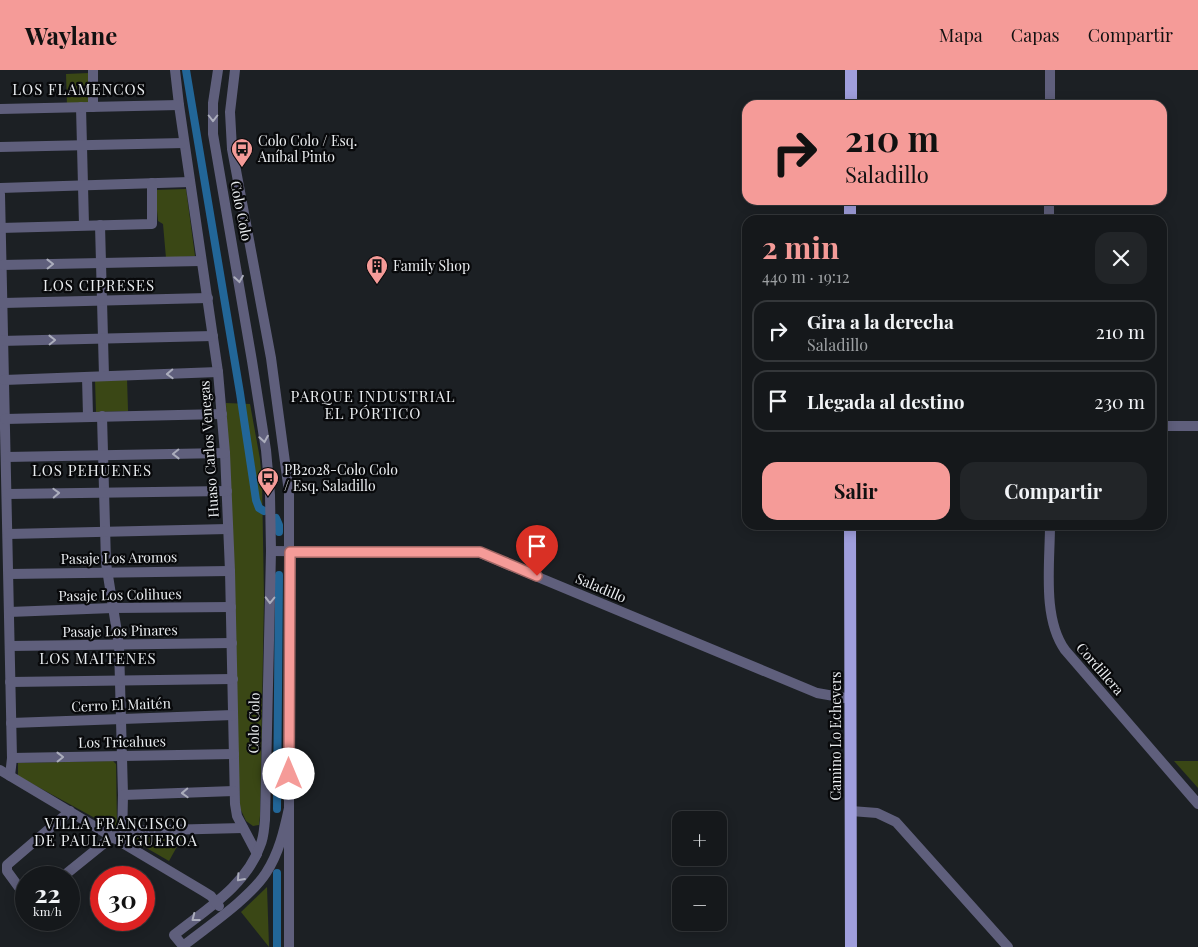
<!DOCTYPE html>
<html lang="es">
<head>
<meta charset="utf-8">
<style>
	:root { --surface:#15181b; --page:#222528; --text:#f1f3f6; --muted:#9da0a3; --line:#34373a; --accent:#f59b98 }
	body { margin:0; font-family:"Playfair Display",serif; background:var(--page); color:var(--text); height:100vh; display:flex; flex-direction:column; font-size:19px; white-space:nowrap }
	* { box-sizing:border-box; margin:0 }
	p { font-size:16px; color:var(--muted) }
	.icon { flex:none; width:28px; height:28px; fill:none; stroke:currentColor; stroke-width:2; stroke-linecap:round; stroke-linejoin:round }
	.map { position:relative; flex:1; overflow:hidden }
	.sheet { position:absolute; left:742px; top:145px; width:425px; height:315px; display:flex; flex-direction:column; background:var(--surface); border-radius:15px; box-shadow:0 2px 12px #0003,0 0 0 1px var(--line) }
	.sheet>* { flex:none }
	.guide { position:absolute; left:742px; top:30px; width:425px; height:105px; border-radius:15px; box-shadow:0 2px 12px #0003,0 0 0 1px var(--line); background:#f59b98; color:#111; overflow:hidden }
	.tools { position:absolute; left:672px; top:741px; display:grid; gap:10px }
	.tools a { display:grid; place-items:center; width:55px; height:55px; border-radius:10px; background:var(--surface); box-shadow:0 2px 12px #0003,0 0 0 1px var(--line); font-size:25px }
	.speed { position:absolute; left:15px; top:796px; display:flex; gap:10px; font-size:25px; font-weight:700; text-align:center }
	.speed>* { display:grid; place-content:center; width:65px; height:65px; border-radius:50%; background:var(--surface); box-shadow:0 2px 12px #0003,0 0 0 1px var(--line); line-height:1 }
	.speed small { font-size:12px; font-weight:400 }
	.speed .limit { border:8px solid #d22; background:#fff; color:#111 }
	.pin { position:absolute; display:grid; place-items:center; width:42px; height:42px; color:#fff; margin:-51px -21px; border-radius:50% 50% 50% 0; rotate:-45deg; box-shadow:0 0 5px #0007 }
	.pin .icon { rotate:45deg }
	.me { position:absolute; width:55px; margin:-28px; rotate:0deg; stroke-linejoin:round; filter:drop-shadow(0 0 4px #0008) }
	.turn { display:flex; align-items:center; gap:18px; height:105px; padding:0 20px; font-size:22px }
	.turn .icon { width:65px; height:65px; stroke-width:2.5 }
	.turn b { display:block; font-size:35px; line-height:42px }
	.round { display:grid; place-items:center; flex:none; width:52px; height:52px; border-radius:15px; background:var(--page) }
	.headline { display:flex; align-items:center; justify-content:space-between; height:85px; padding:0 20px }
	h1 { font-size:30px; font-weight:700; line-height:38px; color:var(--accent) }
	.button { display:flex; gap:10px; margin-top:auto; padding:10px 20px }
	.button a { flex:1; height:58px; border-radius:15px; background:var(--accent); color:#111; font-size:20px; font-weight:700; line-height:58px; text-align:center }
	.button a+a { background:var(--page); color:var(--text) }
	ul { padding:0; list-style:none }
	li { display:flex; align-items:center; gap:15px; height:62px; margin:0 10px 8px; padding:0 10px; border:2px solid var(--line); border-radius:15px }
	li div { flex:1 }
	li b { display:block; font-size:19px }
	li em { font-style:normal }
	header { display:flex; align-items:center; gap:30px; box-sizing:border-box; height:70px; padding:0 25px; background:var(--accent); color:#111 }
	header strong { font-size:24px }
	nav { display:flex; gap:28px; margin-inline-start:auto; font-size:18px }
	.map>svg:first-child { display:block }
	.green { fill:#3a4715 }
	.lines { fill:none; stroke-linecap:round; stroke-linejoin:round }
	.canal { stroke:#226698; stroke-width:8 }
	.minor { stroke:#5f5f7c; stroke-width:10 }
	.major { stroke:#9f9edc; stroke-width:12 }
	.oneway { stroke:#abadbc }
	.route-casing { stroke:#9f6563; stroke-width:12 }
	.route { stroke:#f59b98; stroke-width:9 }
	.labels { text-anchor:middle; stroke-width:4.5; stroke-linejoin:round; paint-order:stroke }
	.poi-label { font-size:14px; fill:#eaedf0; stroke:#08090b; text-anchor:start }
	.street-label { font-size:14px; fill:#eaedf0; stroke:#08090b }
	.neighbourhood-label { font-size:15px; letter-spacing:1px; fill:#eaedf0; stroke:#08090b }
</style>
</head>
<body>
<header>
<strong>Waylane</strong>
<nav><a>Mapa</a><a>Capas</a><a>Compartir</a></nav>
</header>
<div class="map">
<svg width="1198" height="877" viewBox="0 0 1198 877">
	<rect width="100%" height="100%" fill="#1c2024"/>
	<g class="green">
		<polygon points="89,3 90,34 67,35 66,4"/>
		<polygon points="186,119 195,186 166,188 163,154 158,151 155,120"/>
		<polygon points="127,309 128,341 96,342 95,310"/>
		<polygon points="226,333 250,334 260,389 262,411 264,528 260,746 259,755 253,756 246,751 240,738"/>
		<polygon points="113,691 116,694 117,756 115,759 18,706 18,693"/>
		<polygon points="1174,691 1198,691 1198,718"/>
		<polygon points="184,764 169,791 131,769 131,766"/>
		<polygon points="267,817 269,877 241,842"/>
	</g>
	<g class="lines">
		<g class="canal">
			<polyline points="186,0 240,323 256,430 259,438 264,441"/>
			<polyline points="276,448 279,455 279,462"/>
			<polyline points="277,739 279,505"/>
			<polyline points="277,877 277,803"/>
		</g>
		<g class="minor">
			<polyline points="93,0 93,37"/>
			<polyline points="175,0 179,35 218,302 225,383 230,501 235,734 237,746 257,784"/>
			<path d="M218,0l-5,33v31l39,227 14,89 4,45 1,56 -6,269c-1,8 -1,18 -5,26 -14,40 -55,64 -86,89l9,11c24,-19 67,-48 83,-73 13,-20 18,-42 23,-65"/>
			<polyline points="235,0 230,42 232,79 271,288 289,422 289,877"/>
			<polyline points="1050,35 1050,0"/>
			<polyline points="81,37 84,155"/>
			<polyline points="0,39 179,35"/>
			<polyline points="0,77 184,73"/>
			<polyline points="0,118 190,112"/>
			<polyline points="0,124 12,688 10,706"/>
			<polyline points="1049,150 1049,130"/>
			<polyline points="100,155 104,306"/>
			<polyline points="0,158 152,154 152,113"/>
			<polyline points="2,195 201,191"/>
			<polyline points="3,233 208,228"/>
			<polyline points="0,271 213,266"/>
			<polyline points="87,307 88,346"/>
			<polyline points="4,310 218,302"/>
			<polyline points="102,346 106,493 119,575 123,725 122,772"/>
			<polyline points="5,349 222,344"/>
			<polyline points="1162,356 1198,356"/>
			<polyline points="6,387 225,383"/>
			<polyline points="7,424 227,421"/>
			<path d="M1050,455c0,38 -8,93 15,125l133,154"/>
			<polyline points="8,464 228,459"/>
			<polyline points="271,481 480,483 817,623 851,629"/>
			<polyline points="9,504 230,501"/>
			<polyline points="9,542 113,538 231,537"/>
			<polyline points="10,576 232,573"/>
			<polyline points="10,612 233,609"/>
			<polyline points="11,653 233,645"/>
			<polyline points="12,688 234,684"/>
			<polyline points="0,700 203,821 211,826 219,836"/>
			<polyline points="123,725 234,721"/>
			<polyline points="851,741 877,743 896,752 1008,877"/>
			<polyline points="122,761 243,758"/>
			<polyline points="61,808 113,766 116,762"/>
			<polyline points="26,827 7,801 7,795 70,741"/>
		</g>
		<g class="major">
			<polyline points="851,0 851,35"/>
			<polyline points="850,150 850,130"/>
			<polyline points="850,455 851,877"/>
		</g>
	</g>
	<defs><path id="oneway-chevron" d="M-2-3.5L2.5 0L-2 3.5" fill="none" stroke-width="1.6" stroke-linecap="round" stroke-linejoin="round" transform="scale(1.25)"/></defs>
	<g class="oneway">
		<use href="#oneway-chevron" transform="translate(213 48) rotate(90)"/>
		<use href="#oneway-chevron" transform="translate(50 194) rotate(-1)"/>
		<use href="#oneway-chevron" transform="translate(239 209) rotate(81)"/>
		<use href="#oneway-chevron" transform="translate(52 270) rotate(-1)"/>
		<use href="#oneway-chevron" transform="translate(170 304) rotate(178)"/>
		<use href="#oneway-chevron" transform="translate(264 369) rotate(81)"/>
		<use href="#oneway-chevron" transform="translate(176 384) rotate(179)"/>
		<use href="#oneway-chevron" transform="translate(56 423) rotate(-2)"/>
		<use href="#oneway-chevron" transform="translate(270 530) rotate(91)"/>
		<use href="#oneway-chevron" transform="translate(60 687) rotate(-1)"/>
		<use href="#oneway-chevron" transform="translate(185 723) rotate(178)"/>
		<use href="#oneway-chevron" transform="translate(240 808) rotate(132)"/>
		<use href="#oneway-chevron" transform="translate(195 848) rotate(142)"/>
	</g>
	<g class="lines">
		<g class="route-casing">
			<polyline id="route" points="289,704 290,482 480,482 537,506"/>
		</g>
		<use href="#route" class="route"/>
	</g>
	<defs>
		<g id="bus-pin" transform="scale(1.125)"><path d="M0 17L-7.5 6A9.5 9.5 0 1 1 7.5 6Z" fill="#f59b98" stroke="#08090b"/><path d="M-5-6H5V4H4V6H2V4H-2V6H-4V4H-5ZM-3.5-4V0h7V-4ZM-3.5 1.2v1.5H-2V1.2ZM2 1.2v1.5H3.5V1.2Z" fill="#111"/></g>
		<g id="building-pin" transform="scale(1.125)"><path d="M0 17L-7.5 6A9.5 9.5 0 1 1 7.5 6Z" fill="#f59b98" stroke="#08090b"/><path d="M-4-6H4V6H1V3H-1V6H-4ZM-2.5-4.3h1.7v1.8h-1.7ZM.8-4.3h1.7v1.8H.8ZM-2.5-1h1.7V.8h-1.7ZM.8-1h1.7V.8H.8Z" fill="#111"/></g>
	</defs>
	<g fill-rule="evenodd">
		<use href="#bus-pin" x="242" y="79"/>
		<use href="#building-pin" x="377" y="196"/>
		<use href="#bus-pin" x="268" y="408"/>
	</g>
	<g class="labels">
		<g class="poi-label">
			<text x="258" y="76">Colo Colo / Esq.<tspan x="258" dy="16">Aníbal Pinto</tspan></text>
			<text x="393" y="201">Family Shop</text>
			<text x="284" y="405">PB2028-Colo Colo<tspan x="284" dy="16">/ Esq. Saladillo</tspan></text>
		</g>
		<g class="street-label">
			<text transform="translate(241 141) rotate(79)" y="5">Colo Colo</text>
			<text transform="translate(209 379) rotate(-94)" y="5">Huaso Carlos Venegas</text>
			<text transform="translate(119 488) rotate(-1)" y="5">Pasaje Los Aromos</text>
			<text transform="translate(601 518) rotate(23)" y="5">Saladillo</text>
			<text transform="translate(120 525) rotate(-1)" y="5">Pasaje Los Colihues</text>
			<text transform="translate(120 561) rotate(-1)" y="5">Pasaje Los Pinares</text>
			<text transform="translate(1100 599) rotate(49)" y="5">Cordillera</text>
			<text transform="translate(121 635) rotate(-2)" y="5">Cerro El Maitén</text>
			<text transform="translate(254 653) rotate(-89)" y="5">Colo Colo</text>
			<text transform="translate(836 666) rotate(-90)" y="5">Camino Lo Echevers</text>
			<text transform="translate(122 672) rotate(-1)" y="5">Los Tricahues</text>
		</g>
		<g class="neighbourhood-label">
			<text x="79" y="25">LOS FLAMENCOS</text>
			<text x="99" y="221">LOS CIPRESES</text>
			<text x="373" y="332">PARQUE INDUSTRIAL<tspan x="373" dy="17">EL PÓRTICO</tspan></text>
			<text x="92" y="406">LOS PEHUENES</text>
			<text x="98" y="594">LOS MAITENES</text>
			<text x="116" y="759">VILLA FRANCISCO<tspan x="116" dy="17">DE PAULA FIGUEROA</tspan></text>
		</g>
	</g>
</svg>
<div class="tools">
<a>+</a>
<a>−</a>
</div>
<div class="speed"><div>22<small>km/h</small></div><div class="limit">30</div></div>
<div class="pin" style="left:537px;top:506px;background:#d93025"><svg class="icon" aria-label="arrive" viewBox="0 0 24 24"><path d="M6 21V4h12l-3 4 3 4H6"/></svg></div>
<svg class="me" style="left:289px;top:704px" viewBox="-20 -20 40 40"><circle r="19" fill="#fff"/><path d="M0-13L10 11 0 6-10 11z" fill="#f59b98"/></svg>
<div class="guide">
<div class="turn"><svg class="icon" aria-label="right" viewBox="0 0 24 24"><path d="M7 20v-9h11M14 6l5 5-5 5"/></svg><div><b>210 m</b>Saladillo</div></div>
</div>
<section class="sheet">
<div class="headline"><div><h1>2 min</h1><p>440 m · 19:12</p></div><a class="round"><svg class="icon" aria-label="close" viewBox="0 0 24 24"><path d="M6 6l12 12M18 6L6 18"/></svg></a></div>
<ul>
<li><svg class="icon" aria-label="right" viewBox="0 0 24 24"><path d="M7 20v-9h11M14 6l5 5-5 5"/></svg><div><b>Gira a la derecha</b><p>Saladillo</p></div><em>210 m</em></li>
<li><svg class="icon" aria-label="arrive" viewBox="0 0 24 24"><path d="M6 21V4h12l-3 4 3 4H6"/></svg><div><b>Llegada al destino</b></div><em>230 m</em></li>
</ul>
<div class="button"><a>Salir</a><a>Compartir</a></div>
</section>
</div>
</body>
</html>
